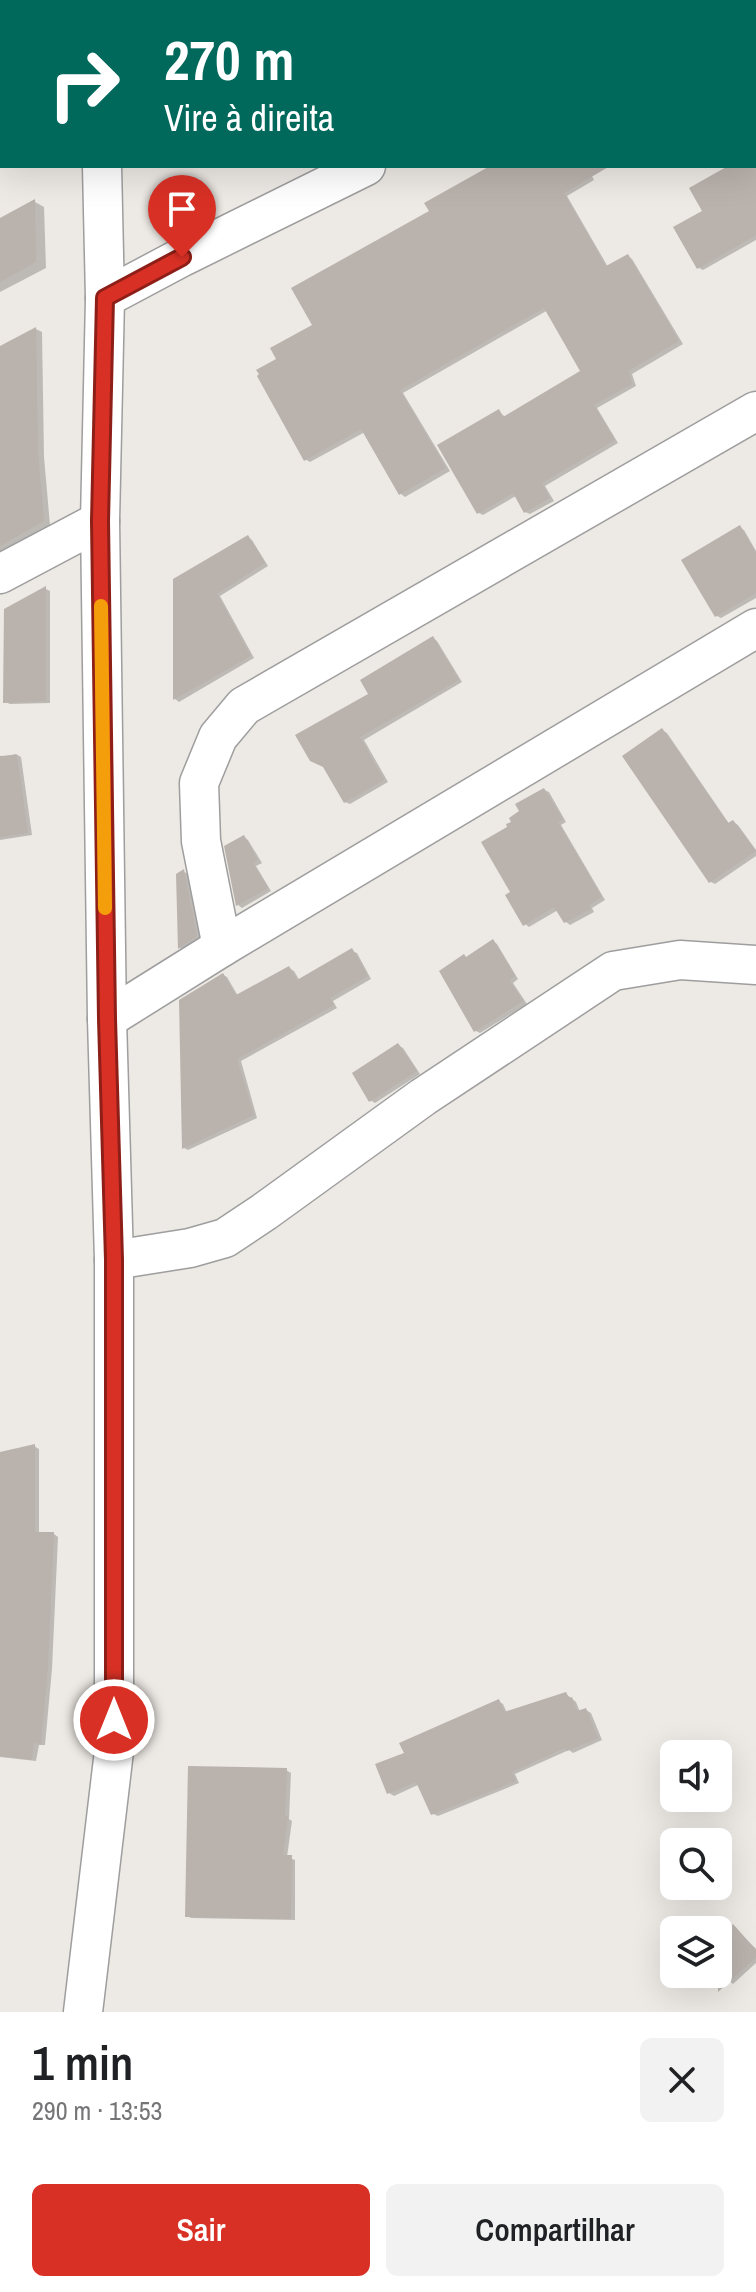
<!DOCTYPE html>
<html lang="pt">
<head>
<meta charset="utf-8">
<style>
	:root { --surface:#fff; --page:#f2f2f2; --text:#202124; --muted:#757577; --accent:#d93025 }
	body { margin:0; font-family:"Archivo Narrow",sans-serif; background:var(--page); color:var(--text); height:100vh; display:flex; flex-direction:column; font-size:30px; white-space:nowrap }
	* { box-sizing:border-box; margin:0 }
	p { font-size:26px; color:var(--muted) }
	.icon { flex:none; width:44px; height:44px; fill:none; stroke:currentColor; stroke-width:2; stroke-linecap:round; stroke-linejoin:round }
	.map { position:relative; height:2012px; overflow:hidden }
	.side { display:flex; flex-direction:column; background:var(--surface); flex:1 }
	.side>* { flex:none }
	.hud { position:absolute; left:0px; top:0px; width:756px; height:168px; box-shadow:0 8px 32px #0002; background:#00695c; color:#fff; overflow:hidden }
	.tools { position:absolute; left:660px; top:1740px; display:grid; gap:16px }
	.tools a { display:grid; place-items:center; width:72px; height:72px; border-radius:12px; background:var(--surface); box-shadow:0 8px 32px #0002; font-size:40px }
	.pin { position:absolute; display:grid; place-items:center; width:68px; height:68px; color:#fff; margin:-82px -34px; border-radius:50% 50% 50% 0; rotate:-45deg; box-shadow:0 0 8px #0007 }
	.pin .icon { rotate:45deg }
	.me { position:absolute; width:88px; margin:-44px; rotate:0deg; stroke-linejoin:round; filter:drop-shadow(0 0 6px #0008) }
	.turn { display:flex; align-items:center; gap:28px; height:168px; padding:0 32px; font-size:36px }
	.turn .icon { width:104px; height:104px; stroke-width:2.5 }
	.turn b { display:block; font-size:56px; line-height:68px }
	.round { display:grid; place-items:center; flex:none; width:84px; height:84px; border-radius:12px; background:var(--page) }
	.headline { display:flex; align-items:center; justify-content:space-between; height:136px; padding:0 32px }
	h1 { font-size:48px; font-weight:600; line-height:60px }
	.cta { display:flex; gap:16px; margin-top:auto; padding:16px 32px }
	.cta a { flex:1; height:92px; border-radius:12px; background:var(--accent); color:#fff; font-size:32px; font-weight:600; line-height:92px; text-align:center }
	.cta a+a { background:var(--page); color:var(--text) }
	.map>svg:first-child { display:block }
	.shadow { fill:#0003 }
	.building { fill:#bab2ad }
	.lines { fill:none; stroke-linecap:round; stroke-linejoin:round }
	.minor-casing { stroke:#9e9e9e; stroke-width:41 }
	.minor { stroke:#fff; stroke-width:38 }
	.route-casing { stroke:#8d1f18; stroke-width:20 }
	.route { stroke:#d93025; stroke-width:14 }
	.slow { stroke:#f59e0b; stroke-width:14 }
</style>
</head>
<body>
<div class="map">
<svg width="756" height="2012" viewBox="0 0 756 2012">
	<rect width="100%" height="100%" fill="#ede9e4"/>
	<g class="shadow">
		<polygon points="165,0 213,0 214,2 165,2"/>
		<polygon points="251,0 303,0 304,2 247,2"/>
		<polygon points="401,0 452,0 449,2 402,2"/>
		<polygon points="756,27 756,131 754,127 754,28"/>
		<polygon points="756,152 756,240 703,270 699,268 704,212 732,166 754,166 754,153"/>
		<polygon points="494,166 587,166 594,180 567,196 608,267 628,256 632,259 683,344 632,374 636,386 597,408 618,443 545,486 554,501 530,514 525,512 516,496 483,515 479,513 499,411 506,418 583,372 548,310 403,393 450,471 405,497 401,494 365,432 310,462 305,459 279,360 432,212"/>
		<polygon points="35,202 44,207 46,268 0,292 0,220"/>
		<polygon points="36,329 42,332 44,457 50,525 0,552 0,349"/>
		<polygon points="740,528 744,530 756,551 756,598 721,618 717,616"/>
		<polygon points="248,537 252,540 268,566 220,596 254,658 179,702 175,699 175,580"/>
		<polygon points="46,589 50,591 50,703 10,704 5,702 6,610"/>
		<polygon points="433,638 437,641 462,682 364,740 388,782 350,804 345,802 328,772 371,694"/>
		<polygon points="662,730 667,733 730,825 733,822 738,825 756,850 756,856 715,884 711,882"/>
		<polygon points="16,754 21,757 32,835 0,840 0,757"/>
		<polygon points="544,790 549,792 566,822 561,825 605,900 592,908 594,912 570,925 566,922 558,910 529,927 525,924 513,893 510,828"/>
		<polygon points="244,837 248,840 262,863 256,866 271,891 242,908 238,905 227,847"/>
		<polygon points="184,872 188,874 201,939 184,950 180,948"/>
		<polygon points="493,941 497,944 518,979 513,983 527,1004 480,1033 476,1031 467,958"/>
		<polygon points="352,951 357,953 371,979 333,1001 337,1008 241,1061 257,1118 188,1150 184,1148 223,975 227,977 238,996 289,968 294,971 300,981"/>
		<polygon points="398,1045 403,1048 420,1074 375,1103 370,1100"/>
		<polygon points="34,1446 39,1449 39,1534 54,1534 58,1537 52,1669 45,1745 39,1745 36,1761 0,1757 0,1454"/>
		<polygon points="566,1694 576,1702 580,1712 586,1710 591,1713 602,1740 573,1753 569,1750 515,1774 519,1783 438,1816 433,1814 420,1784 394,1796 389,1793 406,1754 498,1701 503,1704 507,1713"/>
		<polygon points="286,1770 291,1773 289,1819 292,1821 287,1857 295,1860 295,1920 191,1918 187,1915"/>
		<polygon points="734,1927 756,1949 756,1963 733,1984 718,1971 718,1942"/>
	</g>
	<g class="building">
		<polygon points="490,166 610,166 564,193 606,266 628,254 679,341 628,371 632,384 594,405 615,440 542,483 550,498 524,513 513,493 477,514 437,445 499,409 503,417 580,371 544,308 400,390 446,468 399,495 361,429 304,461 257,376 259,374 256,370 276,359 270,348 312,325 291,288 429,211 424,203"/>
		<polygon points="728,166 756,166 756,235 697,269 673,227 702,211 689,188"/>
		<polygon points="35,199 36,262 0,282 0,218"/>
		<polygon points="36,327 38,452 44,521 0,546 0,346"/>
		<polygon points="740,525 756,553 756,593 715,617 681,560"/>
		<polygon points="248,535 265,563 217,594 251,656 173,700 173,579"/>
		<polygon points="46,586 46,701 3,703 4,609"/>
		<polygon points="433,636 459,680 360,737 384,780 344,803 323,767 310,761 295,735 368,694 360,680"/>
		<polygon points="662,728 728,823 733,820 756,851 709,883 622,756"/>
		<polygon points="17,755 28,833 0,837 0,756"/>
		<polygon points="544,788 563,820 558,822 602,897 589,905 591,909 564,923 554,907 523,926 505,895 510,892 481,842 507,827 506,824 511,822 509,818 519,811 515,804"/>
		<polygon points="244,835 258,860 253,863 268,888 236,906 224,846"/>
		<polygon points="184,869 197,936 178,949 176,874"/>
		<polygon points="493,939 515,976 509,980 523,1001 474,1032 439,971 464,954 466,957"/>
		<polygon points="352,948 368,976 330,998 334,1005 237,1059 254,1115 182,1149 179,1000 223,973 236,995 289,966 297,980"/>
		<polygon points="398,1043 417,1071 369,1102 352,1073"/>
		<polygon points="35,1444 35,1532 54,1532 48,1666 41,1744 34,1743 32,1760 0,1756 0,1452"/>
		<polygon points="566,1692 569,1698 572,1697 577,1711 586,1708 598,1738 567,1751 565,1748 512,1772 516,1781 431,1815 416,1782 387,1794 375,1764 404,1753 399,1743 499,1699 504,1712"/>
		<polygon points="188,1766 287,1768 285,1816 288,1816 283,1855 292,1855 291,1919 185,1917"/>
		<polygon points="733,1924 756,1950 756,1957 718,1992 718,1939"/>
	</g>
	<g class="lines">
		<g class="minor-casing">
			<g id="minor">
				<polyline points="98,0 98,2"/>
				<polyline points="649,2 653,0"/>
				<polyline points="105,298 182,257 366,166"/>
				<polyline points="0,574 100,521"/>
				<polyline points="222,947 201,841 199,783 218,737 244,706 756,411"/>
				<polyline points="107,1019 222,947 756,628"/>
				<polyline points="114,1260 190,1248 225,1238 264,1212 423,1097 613,971 680,960 756,965"/>
				<polyline points="83,2012 114,1751 114,1260 107,1019 100,521 105,298 102,166"/>
			</g>
		</g>
		<use href="#minor" class="minor"/>
	</g>
	<g class="lines">
		<g class="route-casing">
			<polyline id="route" points="114,1720 114,1260 107,1019 100,521 105,298 182,257"/>
		</g>
		<use href="#route" class="route"/>
		<polyline class="slow" points="101,606 105,908"/>
	</g>
</svg>
<div class="tools">
<a><svg class="icon" aria-label="sound" viewBox="0 0 24 24"><path d="M4 9h4l5-4v14l-5-4H4zM17 9q2 3 0 6"/></svg></a>
<a><svg class="icon" aria-label="search" viewBox="0 0 24 24"><circle cx="10" cy="10" r="6"/><path d="M15 15l6 6"/></svg></a>
<a><svg class="icon" aria-label="layers" viewBox="0 0 24 24"><path d="M12 4l9 5-9 5-9-5zM3 14l9 5 9-5"/></svg></a>
</div>
<div class="pin" style="left:182px;top:257px;background:#d93025"><svg class="icon" aria-label="arrive" viewBox="0 0 24 24"><path d="M6 21V4h12l-3 4 3 4H6"/></svg></div>
<svg class="me" style="left:114px;top:1720px" viewBox="-20 -20 40 40"><circle r="17" fill="#d93025" stroke="#fff" stroke-width="3"/><path d="M0-11L8 9 0 5-8 9z" fill="#fff"/></svg>
<div class="hud">
<div class="turn"><svg class="icon" aria-label="right" viewBox="0 0 24 24"><path d="M7 20v-9h11M14 6l5 5-5 5"/></svg><div><b>270 m</b>Vire à direita</div></div>
</div>
</div>
<section class="side">
<div class="headline"><div><h1>1 min</h1><p>290 m · 13:53</p></div><a class="round"><svg class="icon" aria-label="close" viewBox="0 0 24 24"><path d="M6 6l12 12M18 6L6 18"/></svg></a></div>
<div class="cta"><a>Sair</a><a>Compartilhar</a></div>
</section>
</body>
</html>
